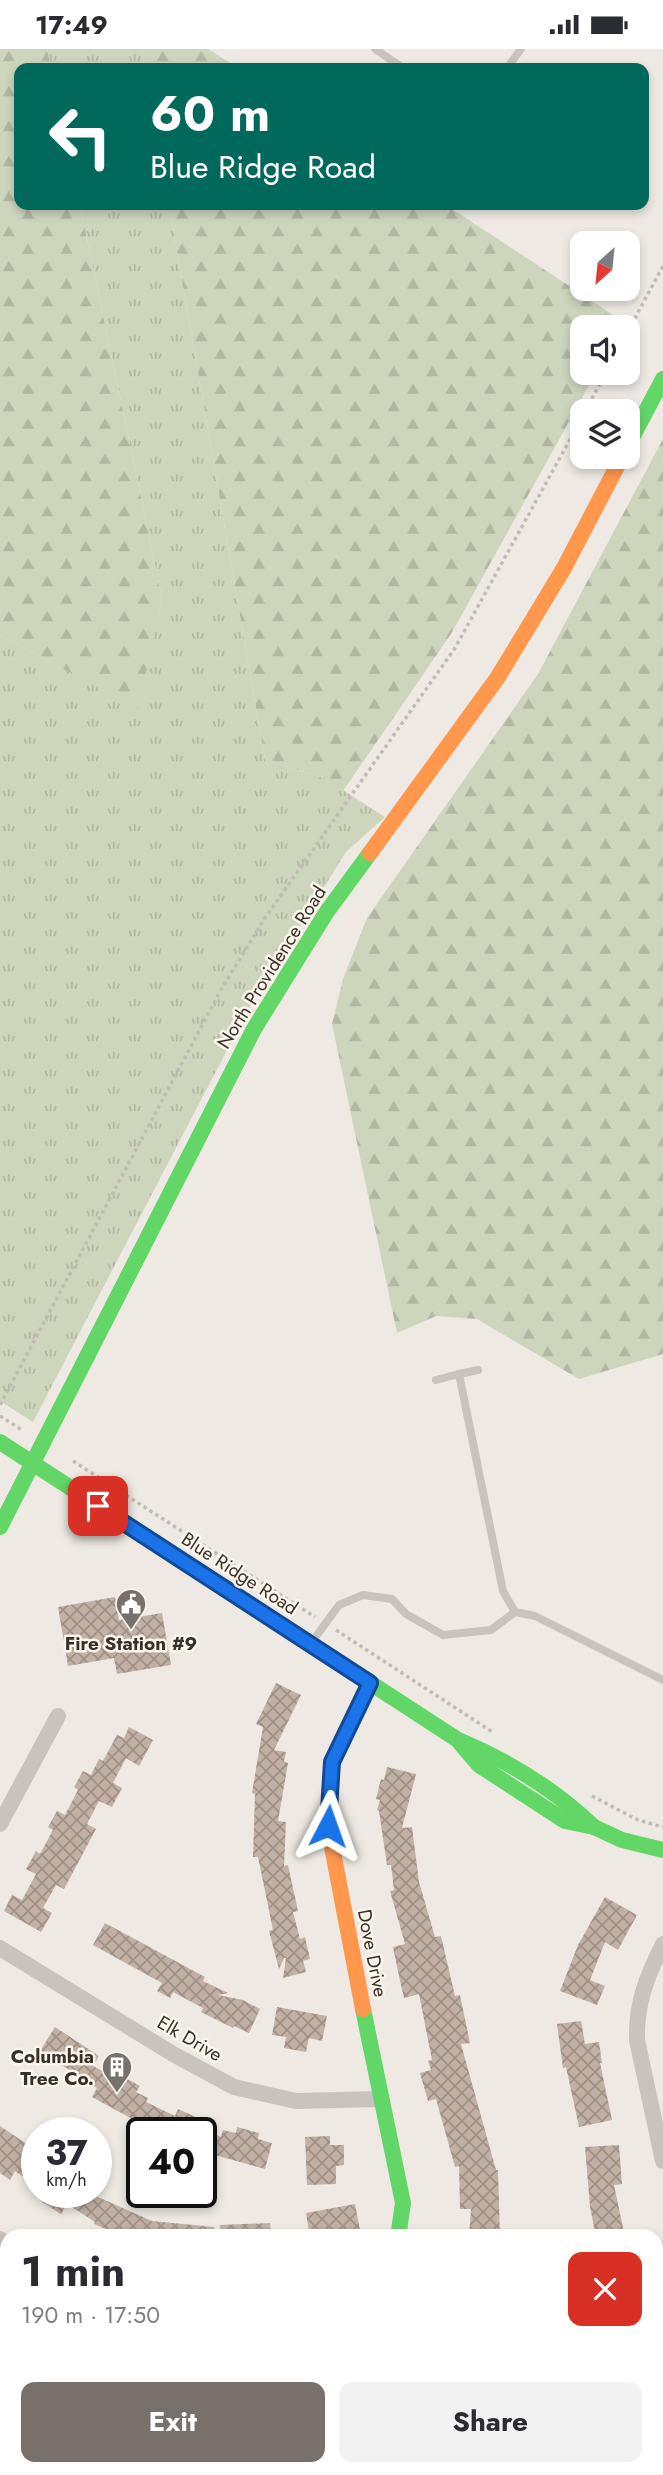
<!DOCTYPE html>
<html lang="en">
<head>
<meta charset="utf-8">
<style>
	:root { --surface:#fff; --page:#f2f2f3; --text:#2b2b33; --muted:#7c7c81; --accent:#78716b }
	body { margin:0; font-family:Jost,sans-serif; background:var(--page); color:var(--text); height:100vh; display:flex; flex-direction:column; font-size:26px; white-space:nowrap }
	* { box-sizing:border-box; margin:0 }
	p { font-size:23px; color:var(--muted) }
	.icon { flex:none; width:38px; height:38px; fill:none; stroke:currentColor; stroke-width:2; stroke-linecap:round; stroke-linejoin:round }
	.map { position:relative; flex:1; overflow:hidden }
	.side { position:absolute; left:0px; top:2180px; width:663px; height:247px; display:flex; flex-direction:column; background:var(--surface); border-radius:21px 21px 0 0; box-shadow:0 4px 10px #0003 }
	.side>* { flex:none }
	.top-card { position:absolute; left:14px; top:14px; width:635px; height:147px; border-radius:14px; box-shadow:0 4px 10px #0003; background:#00695c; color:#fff; overflow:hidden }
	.needle { width:46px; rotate:207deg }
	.fabs { position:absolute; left:570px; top:182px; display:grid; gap:14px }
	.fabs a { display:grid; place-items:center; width:70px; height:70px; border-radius:14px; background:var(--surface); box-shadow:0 4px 10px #0003; font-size:35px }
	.speed { position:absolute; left:21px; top:2068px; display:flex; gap:14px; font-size:35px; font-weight:700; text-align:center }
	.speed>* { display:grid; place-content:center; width:91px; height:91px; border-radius:50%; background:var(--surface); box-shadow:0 4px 10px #0003; line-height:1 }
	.speed small { font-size:18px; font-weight:400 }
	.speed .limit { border:4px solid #111; border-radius:10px; background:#fff; color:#111 }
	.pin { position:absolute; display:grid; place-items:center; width:60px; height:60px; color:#fff; margin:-30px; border-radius:14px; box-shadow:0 4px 10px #0006 }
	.me { position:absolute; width:77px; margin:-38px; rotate:4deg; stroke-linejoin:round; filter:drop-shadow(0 0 5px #0008) }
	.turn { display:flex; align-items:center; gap:24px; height:147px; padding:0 21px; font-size:32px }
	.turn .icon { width:91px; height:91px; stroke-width:2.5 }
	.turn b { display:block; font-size:49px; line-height:60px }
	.round { display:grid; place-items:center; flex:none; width:74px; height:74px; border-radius:14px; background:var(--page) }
	.summary { display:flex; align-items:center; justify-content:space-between; height:119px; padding:0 21px }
	h1 { font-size:42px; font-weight:700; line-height:52px }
	.primary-button { display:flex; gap:14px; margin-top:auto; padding:14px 21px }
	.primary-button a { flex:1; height:80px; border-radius:14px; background:var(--accent); color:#fff; font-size:28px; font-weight:700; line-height:80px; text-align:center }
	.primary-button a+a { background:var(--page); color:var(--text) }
	.status { display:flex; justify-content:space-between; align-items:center; height:49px; padding:0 35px; background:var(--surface); direction:ltr }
	.status svg { height:19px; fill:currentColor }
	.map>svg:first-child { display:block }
	.grass { fill:url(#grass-tufts) }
	.forest { fill:url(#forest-firs) }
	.building { fill:url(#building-cross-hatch) }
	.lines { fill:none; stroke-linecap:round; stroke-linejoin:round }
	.path { stroke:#c1bbb4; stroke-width:3.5; stroke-dasharray:3.5 3.5; stroke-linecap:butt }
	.lane { stroke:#c8c3bc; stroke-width:8 }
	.street { stroke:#c8c3bc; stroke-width:16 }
	.fast { stroke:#63d668; stroke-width:16 }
	.slow { stroke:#ff974d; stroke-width:16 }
	.route-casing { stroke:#114b97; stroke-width:18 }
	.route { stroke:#1a73e8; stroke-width:12 }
	.labels { text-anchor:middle; stroke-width:5; stroke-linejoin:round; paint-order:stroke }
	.street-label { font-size:19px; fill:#39302a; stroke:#fbf5eb }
	.poi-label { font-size:19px; font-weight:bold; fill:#39302a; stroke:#fbf5eb }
</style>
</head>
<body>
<div class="status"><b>17:49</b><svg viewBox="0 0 49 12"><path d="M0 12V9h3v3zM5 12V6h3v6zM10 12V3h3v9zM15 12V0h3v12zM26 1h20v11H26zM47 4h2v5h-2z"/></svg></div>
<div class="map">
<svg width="663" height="2426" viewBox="0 0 663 2426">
	<defs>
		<pattern id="grass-tufts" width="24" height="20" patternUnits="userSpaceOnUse" patternTransform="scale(1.75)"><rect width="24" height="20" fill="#ced5bd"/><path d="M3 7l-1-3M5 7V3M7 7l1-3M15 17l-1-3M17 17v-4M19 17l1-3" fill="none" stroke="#b2b7a3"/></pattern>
		<pattern id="forest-firs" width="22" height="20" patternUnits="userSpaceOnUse" patternTransform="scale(1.75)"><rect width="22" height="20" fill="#ced5bd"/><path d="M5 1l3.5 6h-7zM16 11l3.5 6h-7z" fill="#b2b7a3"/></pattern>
		<pattern id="building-cross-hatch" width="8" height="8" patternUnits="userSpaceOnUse" patternTransform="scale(1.75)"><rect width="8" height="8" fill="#c2b0a4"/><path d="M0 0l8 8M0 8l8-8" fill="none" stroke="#9f9086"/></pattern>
	</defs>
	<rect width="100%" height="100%" fill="#eeeae3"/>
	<g class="grass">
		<polygon points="47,0 142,0 145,19 51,19"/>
		<polygon points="80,156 169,156 265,711 324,729 385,768 346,803 249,959 33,1373 0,1352 0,586 137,659 162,549"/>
	</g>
	<g class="forest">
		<polygon points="0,0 47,0 51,19 19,19 19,156 80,156 162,549 138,660 0,586"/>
		<polygon points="142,0 208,0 238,19 145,19"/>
		<polygon points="169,156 446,156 624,273 621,278 583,278 583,324 596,324 451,585 343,742 324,729 265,711"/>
		<polygon points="663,390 663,1305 579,1330 477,1270 436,1267 397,1284 332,975 343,930 367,869 538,625"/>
	</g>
	<g class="building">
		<polygon points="115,1548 119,1571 162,1564 171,1616 117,1625 114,1609 68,1617 58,1558"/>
		<polygon points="276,1634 301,1646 274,1701 286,1703 284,1713 288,1714 278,1772 286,1773 284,1817 288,1816 298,1862 293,1863 300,1890 305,1888 310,1910 303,1912 306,1923 283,1929 286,1909 284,1909 279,1920 269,1882 273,1881 258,1808 253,1808 255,1745 252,1744 263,1678 256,1675"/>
		<polygon points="129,1678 153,1691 139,1717 126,1709 113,1734 122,1739 112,1758 99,1752 87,1775 96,1780 64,1840 56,1836 43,1859 52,1864 41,1883 4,1862 12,1846 22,1851 36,1825 26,1820 36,1802 40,1805 53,1781 48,1778 57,1762 65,1766 78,1741 74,1738 83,1722 91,1726 99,1710 103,1712 117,1686 124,1689"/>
		<polygon points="387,1718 416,1725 402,1779 412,1778 419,1833 435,1888 441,1887 455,1947 460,1946 470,1994 461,1995 496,2121 498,2121 500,2188 469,2188 471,2160 460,2160 459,2117 455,2118 436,2050 428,2052 420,2024 431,2021 428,2012 432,2011 419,1945 404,1949 400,1932 393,1898 405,1895 390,1842 394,1841 391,1816 387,1816 379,1762 377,1761 380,1751 376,1750 381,1730 384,1731"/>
		<polygon points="605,1848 637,1866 618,1901 605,1893 590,1931 605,1937 597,1956 560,1942 578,1896"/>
		<polygon points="105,1874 205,1928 203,1932 228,1944 218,1946 243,1951 260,1960 249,1984 234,1977 233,1979 201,1963 203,1959 173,1943 170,1949 157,1942 162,1934 93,1896"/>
		<polygon points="277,1958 327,1967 322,1992 309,1989 306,2003 284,1999 286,1988 272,1986"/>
		<polygon points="581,1972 585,1995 599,1993 602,2014 600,2014 612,2071 579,2078 566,2018 563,2019 557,1975"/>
		<polygon points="55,1978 99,2007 93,2017 118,2030 120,2026 140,2037 136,2043 148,2049 146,2053 175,2067 178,2060 198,2069 192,2084 158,2084 92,2048 97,2039 40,2002"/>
		<polygon points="0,2077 37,2102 37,2137 15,2122 10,2131 0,2124"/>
		<polygon points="237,2078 259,2084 258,2090 272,2094 265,2120 201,2102 201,2079 221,2088 223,2081 236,2084"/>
		<polygon points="330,2087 330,2096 344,2096 344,2116 336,2117 336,2135 307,2136 305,2088"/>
		<polygon points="619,2096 622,2135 614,2136 625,2188 596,2188 590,2158 585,2098"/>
		<polygon points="48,2144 89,2144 152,2172 214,2178 214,2188 103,2188 106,2180 94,2175 95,2173 67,2155 61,2165 42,2153"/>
		<polygon points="355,2155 360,2181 346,2183 347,2188 310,2188 306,2164"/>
		<polygon points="270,2174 271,2188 221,2188 220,2176"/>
	</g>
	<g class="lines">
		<g class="path">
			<polyline points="628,282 663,217"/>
			<polyline points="585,362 606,324"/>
			<polyline points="0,1356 222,939 265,869 455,599 583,367"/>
			<polyline points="0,1367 22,1381"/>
			<polyline points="73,1412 315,1568"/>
			<polyline points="336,1581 494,1684"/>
			<polyline points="592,1747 638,1771 663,1778"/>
		</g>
		<g class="lane">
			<polyline points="375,0 403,19"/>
			<polyline points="507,19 521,0"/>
			<polyline points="459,1325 478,1321"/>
			<polyline points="436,1331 459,1325 503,1542 515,1563"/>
			<polyline points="312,1593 339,1556 363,1546 392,1550 406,1565 443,1586 491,1581 515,1563 535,1567 663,1631"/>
		</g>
		<g class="street">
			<polyline points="0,1775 58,1667"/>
			<path d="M663,1895c-16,32 -27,59 -26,96l26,121"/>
			<polyline points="0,1899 173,2005 234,2038 296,2052 380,2050"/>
			<polyline points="0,2190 7,2195"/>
			<polyline points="284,2420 285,2426"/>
			<polyline points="504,2426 507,2420"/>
		</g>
		<g class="fast">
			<polyline points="628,396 663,330"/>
			<path d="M0,1393l458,298c51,21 96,49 136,87"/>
			<polyline points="0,1478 254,980 326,864 370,804"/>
			<polyline points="460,1694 479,1716 565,1772 594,1778 622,1791 663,1801"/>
			<polyline points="363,1960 403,2154 398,2188"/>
		</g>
		<g class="slow">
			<polyline points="370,804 498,628 564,519 622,408"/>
			<polyline points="363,1960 328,1777 332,1713 370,1634"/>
		</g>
	</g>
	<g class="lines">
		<g class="route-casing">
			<polyline id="route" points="98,1457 370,1634 332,1713 328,1777"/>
		</g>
		<use href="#route" class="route"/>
	</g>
	<defs>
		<g id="civic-pin" transform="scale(1.575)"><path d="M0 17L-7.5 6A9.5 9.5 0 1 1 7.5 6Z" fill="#78716b" stroke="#fbf5eb"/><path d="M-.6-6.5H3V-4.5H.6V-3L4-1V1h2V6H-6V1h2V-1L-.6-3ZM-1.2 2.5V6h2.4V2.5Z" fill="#fff"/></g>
		<g id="building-pin" transform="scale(1.575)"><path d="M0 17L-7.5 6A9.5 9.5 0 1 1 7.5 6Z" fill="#78716b" stroke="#fbf5eb"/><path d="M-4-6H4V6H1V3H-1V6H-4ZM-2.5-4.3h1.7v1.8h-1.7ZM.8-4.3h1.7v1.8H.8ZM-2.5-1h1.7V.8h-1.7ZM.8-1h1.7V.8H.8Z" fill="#fff"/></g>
	</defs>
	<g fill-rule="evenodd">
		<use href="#civic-pin" x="131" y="1555"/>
		<use href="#building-pin" x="117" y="2018"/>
	</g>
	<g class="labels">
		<g class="street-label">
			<text transform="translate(271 918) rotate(-58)" y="7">North Providence Road</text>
			<text transform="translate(240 1524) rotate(33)" y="7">Blue Ridge Road</text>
			<text transform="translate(373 1904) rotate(79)" y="7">Dove Drive</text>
			<text transform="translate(190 1989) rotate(30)" y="7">Elk Drive</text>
		</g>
		<g class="poi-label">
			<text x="131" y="1601">Fire Station #9</text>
			<text x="94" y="2014" text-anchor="end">Columbia<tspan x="94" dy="22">Tree Co.</tspan></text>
		</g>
	</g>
</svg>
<div class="fabs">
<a><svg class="needle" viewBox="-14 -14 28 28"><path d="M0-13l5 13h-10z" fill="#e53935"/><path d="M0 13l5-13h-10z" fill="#7c7c81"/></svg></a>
<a><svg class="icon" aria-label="sound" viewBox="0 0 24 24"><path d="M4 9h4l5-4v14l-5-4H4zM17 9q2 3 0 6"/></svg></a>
<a><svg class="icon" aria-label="layers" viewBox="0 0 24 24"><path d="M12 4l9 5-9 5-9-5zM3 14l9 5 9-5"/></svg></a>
</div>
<div class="speed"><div>37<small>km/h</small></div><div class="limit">40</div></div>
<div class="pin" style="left:98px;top:1457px;background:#d93025"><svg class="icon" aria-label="arrive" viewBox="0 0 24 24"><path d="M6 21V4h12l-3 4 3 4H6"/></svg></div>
<svg class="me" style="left:328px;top:1777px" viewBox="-20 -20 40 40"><path d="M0-17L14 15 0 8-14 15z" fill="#1a73e8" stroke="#fff" stroke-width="4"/></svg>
<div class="top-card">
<div class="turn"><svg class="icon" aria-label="left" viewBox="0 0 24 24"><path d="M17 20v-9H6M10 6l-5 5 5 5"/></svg><div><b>60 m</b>Blue Ridge Road</div></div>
</div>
<section class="side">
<div class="summary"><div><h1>1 min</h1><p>190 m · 17:50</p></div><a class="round" style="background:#d93025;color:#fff"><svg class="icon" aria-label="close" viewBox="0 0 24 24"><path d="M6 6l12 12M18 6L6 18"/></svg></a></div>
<div class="primary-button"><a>Exit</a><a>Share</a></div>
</section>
</div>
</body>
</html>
